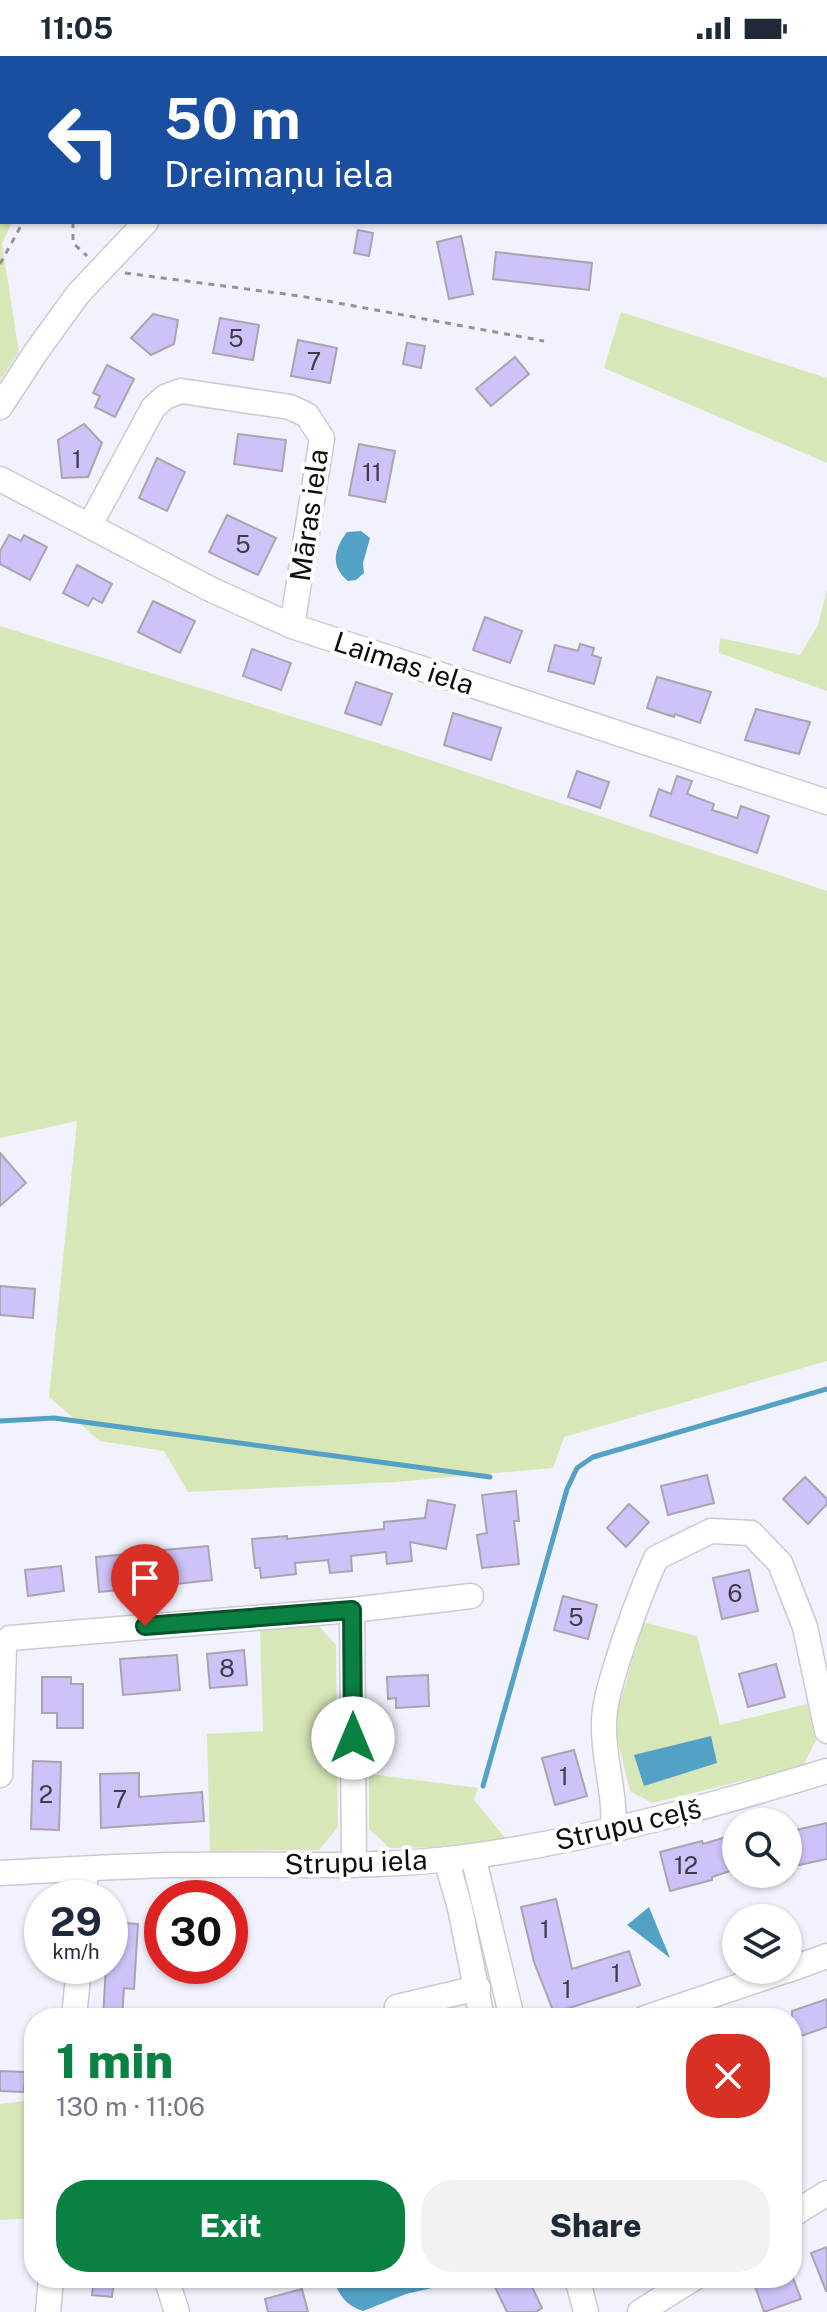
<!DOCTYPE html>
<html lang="en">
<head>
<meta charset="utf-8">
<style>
	:root { --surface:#fff; --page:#f2f2f3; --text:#1f2937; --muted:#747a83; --accent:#0b8043 }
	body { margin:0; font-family:"Public Sans",sans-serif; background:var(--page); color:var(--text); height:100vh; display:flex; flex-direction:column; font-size:30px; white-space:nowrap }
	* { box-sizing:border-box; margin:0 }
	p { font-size:26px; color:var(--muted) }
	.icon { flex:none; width:44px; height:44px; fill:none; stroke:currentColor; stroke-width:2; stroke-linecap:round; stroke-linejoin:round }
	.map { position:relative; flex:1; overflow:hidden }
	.side { position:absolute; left:24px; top:1952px; width:778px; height:280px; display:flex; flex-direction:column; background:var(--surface); border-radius:32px; box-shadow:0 2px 6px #0004 }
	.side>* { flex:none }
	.banner { position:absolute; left:0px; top:0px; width:828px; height:168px; box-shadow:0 2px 6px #0004; background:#1a4fa0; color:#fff; overflow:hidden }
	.tools { position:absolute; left:722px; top:1752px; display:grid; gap:16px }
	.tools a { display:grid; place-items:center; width:80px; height:80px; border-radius:50%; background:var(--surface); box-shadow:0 2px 6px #0004; font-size:40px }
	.speed { position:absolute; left:24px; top:1824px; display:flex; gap:16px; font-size:40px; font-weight:700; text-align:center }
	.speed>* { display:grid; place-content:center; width:104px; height:104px; border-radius:50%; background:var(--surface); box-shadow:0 2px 6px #0004; line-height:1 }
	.speed small { font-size:20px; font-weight:400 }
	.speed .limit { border:12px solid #d22; background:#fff; color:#111 }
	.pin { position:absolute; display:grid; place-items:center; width:68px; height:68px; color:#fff; margin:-82px -34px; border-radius:50% 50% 50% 0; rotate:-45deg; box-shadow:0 0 8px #0007 }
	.pin .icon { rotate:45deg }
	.me { position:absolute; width:88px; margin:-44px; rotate:0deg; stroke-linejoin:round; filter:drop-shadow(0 0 6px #0008) }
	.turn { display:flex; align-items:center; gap:28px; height:168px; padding:0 32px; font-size:36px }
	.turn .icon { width:104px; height:104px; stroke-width:2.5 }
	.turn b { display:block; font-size:56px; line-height:68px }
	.round { display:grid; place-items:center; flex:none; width:84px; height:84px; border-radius:32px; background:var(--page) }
	.headline { display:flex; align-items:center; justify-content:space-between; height:136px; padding:0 32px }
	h1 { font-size:48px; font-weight:800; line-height:60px; color:var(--accent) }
	.cta { display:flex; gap:16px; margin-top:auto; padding:16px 32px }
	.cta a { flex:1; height:92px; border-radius:32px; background:var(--accent); color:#fff; font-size:32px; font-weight:800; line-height:92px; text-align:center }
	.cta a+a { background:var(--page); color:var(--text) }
	.status { display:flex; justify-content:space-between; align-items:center; height:56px; padding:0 40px; background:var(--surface); direction:ltr }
	.status svg { height:22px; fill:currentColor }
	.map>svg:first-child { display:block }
	.green { fill:#d8e7b8 }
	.water { fill:#53a1c5 }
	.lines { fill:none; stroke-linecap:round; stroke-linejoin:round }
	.stream { stroke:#53a1c5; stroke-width:5 }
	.building { fill:#cec2f8; stroke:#a7a5af; stroke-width:2 }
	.minor-casing { stroke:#cacad5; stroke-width:27 }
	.path { stroke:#92929a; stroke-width:3; stroke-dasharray:6 6; stroke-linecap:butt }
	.minor { stroke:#fff; stroke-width:24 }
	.route-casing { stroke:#07532c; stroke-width:20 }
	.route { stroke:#0b8043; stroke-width:14 }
	.labels { text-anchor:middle; stroke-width:8; stroke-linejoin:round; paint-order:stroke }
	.number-label { font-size:24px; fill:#3e3b4b }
	.street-label { font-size:28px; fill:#0e0e11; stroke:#fff }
</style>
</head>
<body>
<div class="status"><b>11:05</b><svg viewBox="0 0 49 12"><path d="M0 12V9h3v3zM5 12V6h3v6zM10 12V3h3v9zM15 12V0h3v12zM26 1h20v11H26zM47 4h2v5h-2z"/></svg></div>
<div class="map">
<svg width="827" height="2256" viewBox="0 0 827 2256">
	<rect width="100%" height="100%" fill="#f2f2fd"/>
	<g class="green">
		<polygon points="0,95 2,166 12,166 2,188 19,296 0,324"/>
		<polygon points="621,256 827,322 827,407 604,312"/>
		<polygon points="827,534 827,635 719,597 720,582 800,599 818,569"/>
		<polygon points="0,570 400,694 827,835 827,1305 564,1381 553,1412 396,1426 188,1436 164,1395 100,1385 49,1341 77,1065 0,1082"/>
		<polygon points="643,1566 697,1580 720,1669 807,1648 816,1684 803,1710 652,1747 630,1735 617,1682 618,1655"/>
		<polygon points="318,1569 336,1589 338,1771 319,1794 210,1795 207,1678 263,1675 260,1574"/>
		<polygon points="369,1718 478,1732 474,1744 506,1783 475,1791 390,1792 369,1773"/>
		<polygon points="34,2044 34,2162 0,2164 0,2048"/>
	</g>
	<g class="water">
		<path d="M361,475l9,7 -7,25 1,10 -8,7 -8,1c-18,-15 -14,-32 -1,-49z"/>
		<polygon points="711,1680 717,1707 644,1730 634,1699"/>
		<polygon points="649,1851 670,1902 627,1869"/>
		<path d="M333,2222h118l-19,10 -26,6 -43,17c-18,-6 -24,-16 -30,-33z"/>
	</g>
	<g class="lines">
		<g class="stream">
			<polyline points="0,1365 54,1362 490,1421"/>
			<polyline points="483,1730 567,1433 577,1412 593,1401 827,1333"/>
		</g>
	</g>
	<g class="building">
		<polygon points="358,174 373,177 369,200 354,197"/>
		<polygon points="461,180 473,238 449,243 437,186"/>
		<polygon points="496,196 592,207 589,234 493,223"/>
		<polygon points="153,258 178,264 174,288 151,299 131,282"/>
		<polygon points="220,262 259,269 253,304 213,297"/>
		<polygon points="298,284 337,292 330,327 291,320"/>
		<polygon points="407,287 425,290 421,312 403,308"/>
		<polygon points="515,301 529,318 491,350 476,333"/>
		<polygon points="107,309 134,323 115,361 95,351 100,340 93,337"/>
		<polygon points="84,368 102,387 88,421 62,422 58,384"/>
		<polygon points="238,378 286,384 282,415 234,408"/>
		<polygon points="359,388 395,395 385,446 349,439"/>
		<polygon points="157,402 185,416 167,455 139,442"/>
		<polygon points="227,459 276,482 258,519 209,496"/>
		<polygon points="9,479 21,485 24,479 47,491 30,524 0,508 0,495"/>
		<polygon points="77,509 112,528 102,547 93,542 88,550 63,537"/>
		<polygon points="153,545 195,565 180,597 138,576"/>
		<polygon points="485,561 522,575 510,607 473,594"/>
		<polygon points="580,588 594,592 592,599 601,602 594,628 548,615 555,589 578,595"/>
		<polygon points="252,593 291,607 281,634 243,620"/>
		<polygon points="657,621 711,636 700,667 675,658 674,661 647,652"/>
		<polygon points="356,626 392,638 381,669 345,657"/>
		<polygon points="756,653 810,666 799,698 745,684"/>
		<polygon points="453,657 501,672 491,704 444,689"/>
		<polygon points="577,715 609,726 600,752 568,741"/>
		<polygon points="677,720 692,725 687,738 714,748 712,754 737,762 741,750 769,760 757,797 650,760 659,733 671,738"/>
		<polygon points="0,1097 26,1127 0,1150"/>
		<polygon points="0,1230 35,1233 33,1262 0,1259"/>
		<polygon points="707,1419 714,1447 668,1459 661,1430"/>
		<polygon points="805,1421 827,1443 827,1448 808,1468 783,1443"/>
		<polygon points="516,1435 519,1465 514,1465 519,1508 482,1512 477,1479 487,1477 482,1439"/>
		<polygon points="428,1444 455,1449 446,1493 410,1486 412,1505 387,1508 386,1496 351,1500 352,1515 330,1517 328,1504 295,1507 296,1518 261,1522 260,1512 255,1512 252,1483 287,1480 287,1483 384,1473 384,1466 425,1462"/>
		<polygon points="629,1448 649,1466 626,1491 607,1472"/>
		<polygon points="208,1490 212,1524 167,1529 164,1494"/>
		<polygon points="139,1497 142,1532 99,1536 96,1501"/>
		<polygon points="61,1510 64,1535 28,1540 25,1514"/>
		<polygon points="749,1514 758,1555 722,1563 713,1522"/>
		<polygon points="563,1540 597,1549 588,1583 554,1574"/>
		<polygon points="244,1594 247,1629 210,1632 207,1598"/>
		<polygon points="177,1599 180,1634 123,1639 120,1603"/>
		<polygon points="776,1608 785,1641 748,1651 739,1618"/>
		<polygon points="428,1619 429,1650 396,1652 396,1642 388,1643 387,1621"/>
		<polygon points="42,1621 71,1621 71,1628 83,1628 83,1672 57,1672 57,1657 42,1657"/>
		<polygon points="574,1694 587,1740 555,1749 542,1702"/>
		<polygon points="33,1705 61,1706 59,1774 31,1773"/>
		<polygon points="139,1717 139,1741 202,1736 204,1765 101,1772 100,1718"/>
		<polygon points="827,1767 827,1803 799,1809 791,1775"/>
		<polygon points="736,1778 736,1813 712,1821 712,1824 670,1835 660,1796 702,1785 703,1788"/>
		<polygon points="556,1843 572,1913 629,1895 640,1929 554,1957 534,1906 521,1851"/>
		<polygon points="110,1866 138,1868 134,1933 124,1932 122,1962 103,1962 106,1910 110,1910"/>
		<polygon points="827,1943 827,1971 792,1983 792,1955"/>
		<polygon points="0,2015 25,2016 24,2036 0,2035"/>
		<polygon points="827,2191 827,2235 826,2235 811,2197"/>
		<polygon points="94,2222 114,2222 112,2241 92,2239"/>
		<polygon points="499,2222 528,2222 542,2252 535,2256 507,2256 492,2225"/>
		<polygon points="768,2222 793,2222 801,2243 764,2256 754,2227"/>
		<polygon points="302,2233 308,2256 268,2256 265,2243"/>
	</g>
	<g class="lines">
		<g class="minor-casing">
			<g id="minor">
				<polyline points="259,2 260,0"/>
				<polyline points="0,351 36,296 78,238 146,166"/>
				<polyline points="0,423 210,533 292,570 827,746"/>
				<polyline points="90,469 153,352 165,341 181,335 290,351 307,359 322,382 292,570"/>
				<polyline points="352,1554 354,1809"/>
				<polyline points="0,1719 4,1591 10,1582 352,1554 471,1540"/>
				<path d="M613,1773c3,-36 -10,-69 -9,-105 0,-19 6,-37 11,-55 12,-39 25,-75 41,-111l55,-27 40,2 29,30 25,64 22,104"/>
				<polyline points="473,1800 512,1962"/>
				<polyline points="446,1803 460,1852 482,1962"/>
				<path d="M0,1817c59,-3 117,-7 176,-8 99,-2 199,5 297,-9 120,-17 238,-50 354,-85"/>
				<polyline points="84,1842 86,1813"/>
				<polyline points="788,1914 827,1900"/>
				<polyline points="397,1951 478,1932"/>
				<polyline points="74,1962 79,1910"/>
				<polyline points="645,1962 787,1914"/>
				<polyline points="792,2159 827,2137"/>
				<polyline points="166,2222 177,2256"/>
				<polyline points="577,2222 586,2256"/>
				<polyline points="48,2256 51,2222"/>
				<polyline points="640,2256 694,2222"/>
			</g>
		</g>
		<g class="path">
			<polyline points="117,2 118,0"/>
			<polyline points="0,44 2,45"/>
			<polyline points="73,166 73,187 87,200"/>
			<polyline points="0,208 23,166"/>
			<polyline points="125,217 300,240 544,285"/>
		</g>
		<use href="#minor" class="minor"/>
	</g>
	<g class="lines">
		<g class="route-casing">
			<polyline id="route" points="145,1570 352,1554 353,1682"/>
		</g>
		<use href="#route" class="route"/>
	</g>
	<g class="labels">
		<g class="number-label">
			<text x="236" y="291">5</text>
			<text x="314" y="314">7</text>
			<text x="77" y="412">1</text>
			<text x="372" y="425">11</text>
			<text x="243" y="497">5</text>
			<text x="735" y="1546">6</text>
			<text x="576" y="1570">5</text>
			<text x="227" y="1621">8</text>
			<text x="564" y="1729">1</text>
			<text x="46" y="1747">2</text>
			<text x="120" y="1752">7</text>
			<text x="686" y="1818">12</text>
			<text x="545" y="1882">1</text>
			<text x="616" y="1926">1</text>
			<text x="567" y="1942">1</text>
		</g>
		<g class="street-label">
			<text transform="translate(309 459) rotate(-82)" y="10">Māras iela</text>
			<text transform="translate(404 607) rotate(18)" y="10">Laimas iela</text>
			<text transform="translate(628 1768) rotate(-13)" y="10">Strupu ceļš</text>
			<text transform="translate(356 1806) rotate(-2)" y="10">Strupu iela</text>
		</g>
	</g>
</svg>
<div class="tools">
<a><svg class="icon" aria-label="search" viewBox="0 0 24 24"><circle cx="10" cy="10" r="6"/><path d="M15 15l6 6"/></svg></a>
<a><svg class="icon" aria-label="layers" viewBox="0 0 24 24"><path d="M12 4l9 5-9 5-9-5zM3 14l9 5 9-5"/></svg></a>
</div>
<div class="speed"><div>29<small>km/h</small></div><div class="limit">30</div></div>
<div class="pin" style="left:145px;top:1570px;background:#d93025"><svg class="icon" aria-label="arrive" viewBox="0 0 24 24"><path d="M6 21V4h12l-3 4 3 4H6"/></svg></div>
<svg class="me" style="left:353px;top:1682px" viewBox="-20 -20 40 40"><circle r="19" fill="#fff"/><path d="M0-13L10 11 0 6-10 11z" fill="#0b8043"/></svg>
<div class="banner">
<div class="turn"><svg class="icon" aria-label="left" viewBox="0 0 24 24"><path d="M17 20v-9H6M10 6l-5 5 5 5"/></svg><div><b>50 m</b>Dreimaņu iela</div></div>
</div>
<section class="side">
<div class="headline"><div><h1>1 min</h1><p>130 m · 11:06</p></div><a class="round" style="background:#d93025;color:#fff"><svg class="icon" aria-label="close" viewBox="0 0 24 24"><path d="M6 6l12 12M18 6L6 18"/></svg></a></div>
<div class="cta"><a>Exit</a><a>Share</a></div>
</section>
</div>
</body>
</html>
